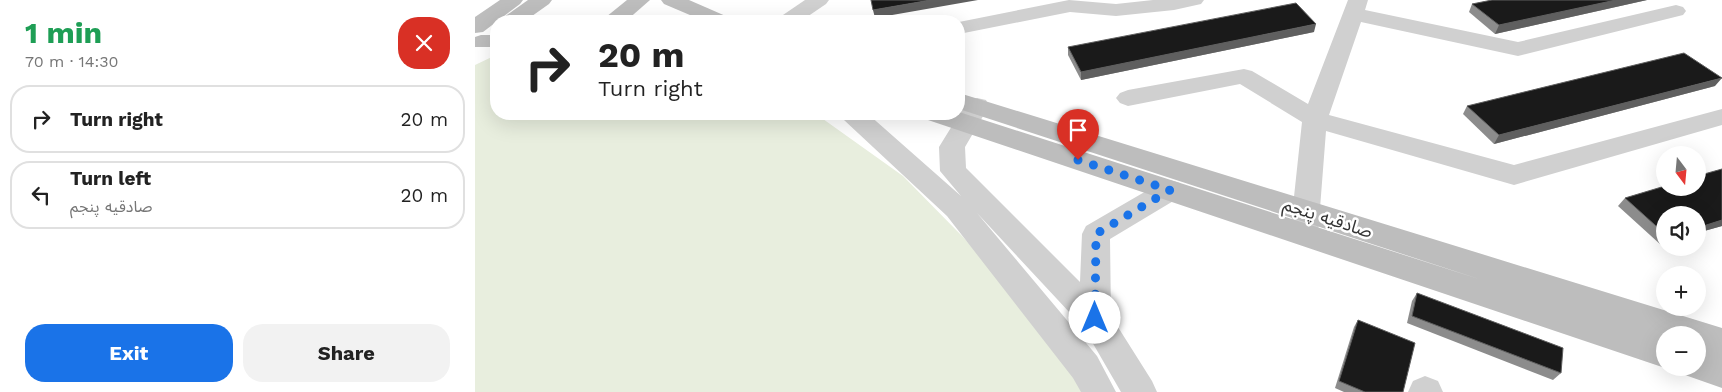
<!DOCTYPE html>
<html lang="en">
<head>
<meta charset="utf-8">
<style>
	:root { --surface:#fff; --page:#f2f2f2; --text:#222; --muted:#767676; --line:#e0e0e0; --accent:#1a73e8 }
	body { margin:0; font-family:"Work Sans","Noto Sans Arabic",sans-serif; background:var(--page); color:var(--text); height:100vh; display:flex; flex-direction:column; font-size:19px; white-space:nowrap }
	* { box-sizing:border-box; margin:0 }
	p { font-size:16px; color:var(--muted) }
	.icon { flex:none; width:28px; height:28px; fill:none; stroke:currentColor; stroke-width:2; stroke-linecap:round; stroke-linejoin:round }
	.map { position:relative; flex:1; overflow:hidden }
	.drawer { display:flex; flex-direction:column; background:var(--surface); width:475px }
	.drawer>* { flex:none }
	.banner { position:absolute; left:15px; top:15px; width:475px; height:105px; border-radius:20px; box-shadow:0 5px 20px #0002; background:#fff; color:var(--text); overflow:hidden }
	.needle { width:32px; rotate:164deg }
	.controls { position:absolute; left:1181px; top:146px; display:grid; gap:10px }
	.controls a { display:grid; place-items:center; width:50px; height:50px; border-radius:50%; background:var(--surface); box-shadow:0 5px 20px #0002; font-size:25px }
	.pin { position:absolute; display:grid; place-items:center; width:42px; height:42px; color:#fff; margin:-51px -21px; border-radius:50% 50% 50% 0; rotate:-45deg; box-shadow:0 0 5px #0007 }
	.pin .icon { rotate:45deg }
	.me { position:absolute; width:55px; margin:-28px; rotate:0deg; stroke-linejoin:round; filter:drop-shadow(0 0 4px #0008) }
	.turn { display:flex; align-items:center; gap:18px; height:105px; padding:0 25px; font-size:22px }
	.turn .icon { width:65px; height:65px; stroke-width:2.5 }
	.turn b { display:block; font-size:35px; line-height:42px }
	.round { display:grid; place-items:center; flex:none; width:52px; height:52px; border-radius:20px; background:var(--page) }
	.overview { display:flex; align-items:center; justify-content:space-between; height:85px; padding:0 25px }
	h1 { font-size:30px; font-weight:700; line-height:38px; color:#1e9e55 }
	.button { display:flex; gap:10px; margin-top:auto; padding:10px 25px }
	.button a { flex:1; height:58px; border-radius:20px; background:var(--accent); color:#fff; font-size:20px; font-weight:700; line-height:58px; text-align:center }
	.button a+a { background:var(--page); color:var(--text) }
	ul { padding:0; list-style:none }
	li { display:flex; align-items:center; gap:15px; height:68px; margin:0 10px 8px; padding:0 15px; border:2px solid var(--line); border-radius:20px }
	li div { flex:1 }
	li b { display:block; font-size:19px }
	li em { font-style:normal }
	main { display:flex; flex:1; min-height:0 }
	.map>svg:first-child { display:block }
	.green { fill:#e8eede }
	.lines { fill:none; stroke-linecap:round; stroke-linejoin:round }
	.street { fill:#d0d0d0; fill-rule:evenodd }
	.secondary { fill:#bdbdbd; fill-rule:evenodd }
	.wall { fill:#8c8c8c }
	.shaded-wall { fill:#5f5f5f }
	.building { fill:#1a1a1a; stroke:#5f5f5f }
	.route { stroke:#1a73e8; stroke-width:9; stroke-dasharray:0 16.2 }
	.labels { text-anchor:middle; stroke-width:5; stroke-linejoin:round; paint-order:stroke }
	.street-label { font-size:18px; fill:#333; stroke:#fff }
</style>
</head>
<body>
<main>
<section class="drawer">
<div class="overview"><div><h1>1 min</h1><p>70 m · 14:30</p></div><a class="round" style="background:#d93025;color:#fff"><svg class="icon" aria-label="close" viewBox="0 0 24 24"><path d="M6 6l12 12M18 6L6 18"/></svg></a></div>
<ul>
<li><svg class="icon" aria-label="right" viewBox="0 0 24 24"><path d="M7 20v-9h11M14 6l5 5-5 5"/></svg><div><b>Turn right</b></div><em>20 m</em></li>
<li><svg class="icon" aria-label="left" viewBox="0 0 24 24"><path d="M17 20v-9H6M10 6l-5 5 5 5"/></svg><div><b>Turn left</b><p>صادقیه پنجم</p></div><em>20 m</em></li>
</ul>
<div class="button"><a>Exit</a><a>Share</a></div>
</section>
<div class="map">
<svg width="1247" height="392" viewBox="0 0 1247 392">
	<rect width="100%" height="100%" fill="#fff"/>
	<polygon class="green" points="21,55 21,114 341,114 428,176 488,237 559,316 615,392 0,392 0,65"/>
	<g class="lines">
		<g class="street">
			<polygon points="330,0 354,0 351,4 326,21 302,21 305,17"/>
			<polygon points="594,0 641,4 678,0 729,0 726,4 699,10 641,16 595,12 484,34 484,22"/>
			<polygon points="873,0 893,0 890,10 1043,42 1201,5 1208,7 1211,11 1208,15 1043,56 886,22 854,115 1039,165 1247,109 1247,125 1039,185 851,131 843,234 839,242 829,245 819,242 815,234 827,122 765,84 653,106 645,103 641,98 645,93 653,90 769,69 777,71 833,104"/>
			<polygon points="502,98 511,100 514,106 490,147 491,168 605,282 607,234 611,226 685,183 695,180 705,183 709,190 705,197 635,239 636,316 677,381 682,392 646,392 609,328 502,213 622,356 641,392 606,392 598,378 472,216 369,120 366,114 393,114 486,196 465,171 464,147 493,100"/>
			<polygon points="950,376 963,381 968,392 933,392 938,381"/>
		</g>
		<g class="secondary">
			<polygon points="25,0 48,0 45,4 8,32 0,33 0,17"/>
			<polygon points="53,0 77,0 74,4 50,21 26,21 29,17"/>
			<polygon points="152,0 175,0 151,21 128,21 131,17"/>
			<polygon points="186,0 214,0 253,17 257,21 229,21 189,4"/>
			<polygon points="6,35 21,35 21,47 0,47 0,37"/>
			<polygon points="484,93 1247,328 1247,388 1210,375 1207,368 1222,368 1222,335 1190,335 1190,368 453,120 450,114 484,112 1007,280 484,109"/>
		</g>
	</g>
	<g class="wall">
		<polygon points="1017,0 1172,0 1020,34 994,12 997,4"/>
		<polygon points="839,32 606,80 593,55 593,47"/>
		<polygon points="1240,86 1019,144 988,114 992,106"/>
		<polygon points="1247,169 1247,226 1222,233 1190,215 1190,244 1186,245 1143,206 1150,198"/>
		<polygon points="942,293 1086,373 1078,380 932,323 937,301"/>
		<polygon points="883,320 928,392 869,392 860,388 879,327"/>
	</g>
	<g class="shaded-wall">
		<polygon points="456,0 503,0 400,18 398,10"/>
		<polygon points="1141,0 1172,0 1020,34 1024,25"/>
		<polygon points="841,24 839,32 606,80 606,72"/>
		<polygon points="1247,78 1240,86 1019,144 1024,135"/>
		<polygon points="1247,220 1247,226 1222,233 1222,228"/>
	</g>
	<g class="building">
		<polygon points="396,0 456,0 398,10"/>
		<polygon points="1017,0 1141,0 1024,25 997,4"/>
		<polygon points="821,3 841,24 606,72 593,47"/>
		<polygon points="1209,53 1247,78 1024,135 992,106"/>
		<polygon points="1247,169 1247,220 1222,228 1222,215 1190,215 1190,234 1150,198 1190,186 1190,188 1222,188 1222,176"/>
		<polygon points="942,293 1088,348 1086,373 937,316"/>
		<polygon points="883,320 940,343 928,392 890,392 864,381"/>
	</g>
	<g class="lines">
		<polyline class="route" points="603,160 695,190 621,234 620,318"/>
	</g>
	<g class="labels">
		<g class="street-label">
			<text transform="translate(853 218) rotate(18)" y="6">صادقیه پنجم</text>
		</g>
	</g>
</svg>
<div class="controls">
<a><svg class="needle" viewBox="-14 -14 28 28"><path d="M0-13l5 13h-10z" fill="#e53935"/><path d="M0 13l5-13h-10z" fill="#767676"/></svg></a>
<a><svg class="icon" aria-label="sound" viewBox="0 0 24 24"><path d="M4 9h4l5-4v14l-5-4H4zM17 9q2 3 0 6"/></svg></a>
<a>+</a>
<a>−</a>
</div>
<div class="pin" style="left:603px;top:160px;background:#d93025"><svg class="icon" aria-label="arrive" viewBox="0 0 24 24"><path d="M6 21V4h12l-3 4 3 4H6"/></svg></div>
<svg class="me" style="left:620px;top:318px" viewBox="-20 -20 40 40"><circle r="19" fill="#fff"/><path d="M0-13L10 11 0 6-10 11z" fill="#1a73e8"/></svg>
<div class="banner">
<div class="turn"><svg class="icon" aria-label="right" viewBox="0 0 24 24"><path d="M7 20v-9h11M14 6l5 5-5 5"/></svg><div><b>20 m</b>Turn right</div></div>
</div>
</div>
</main>
</body>
</html>
